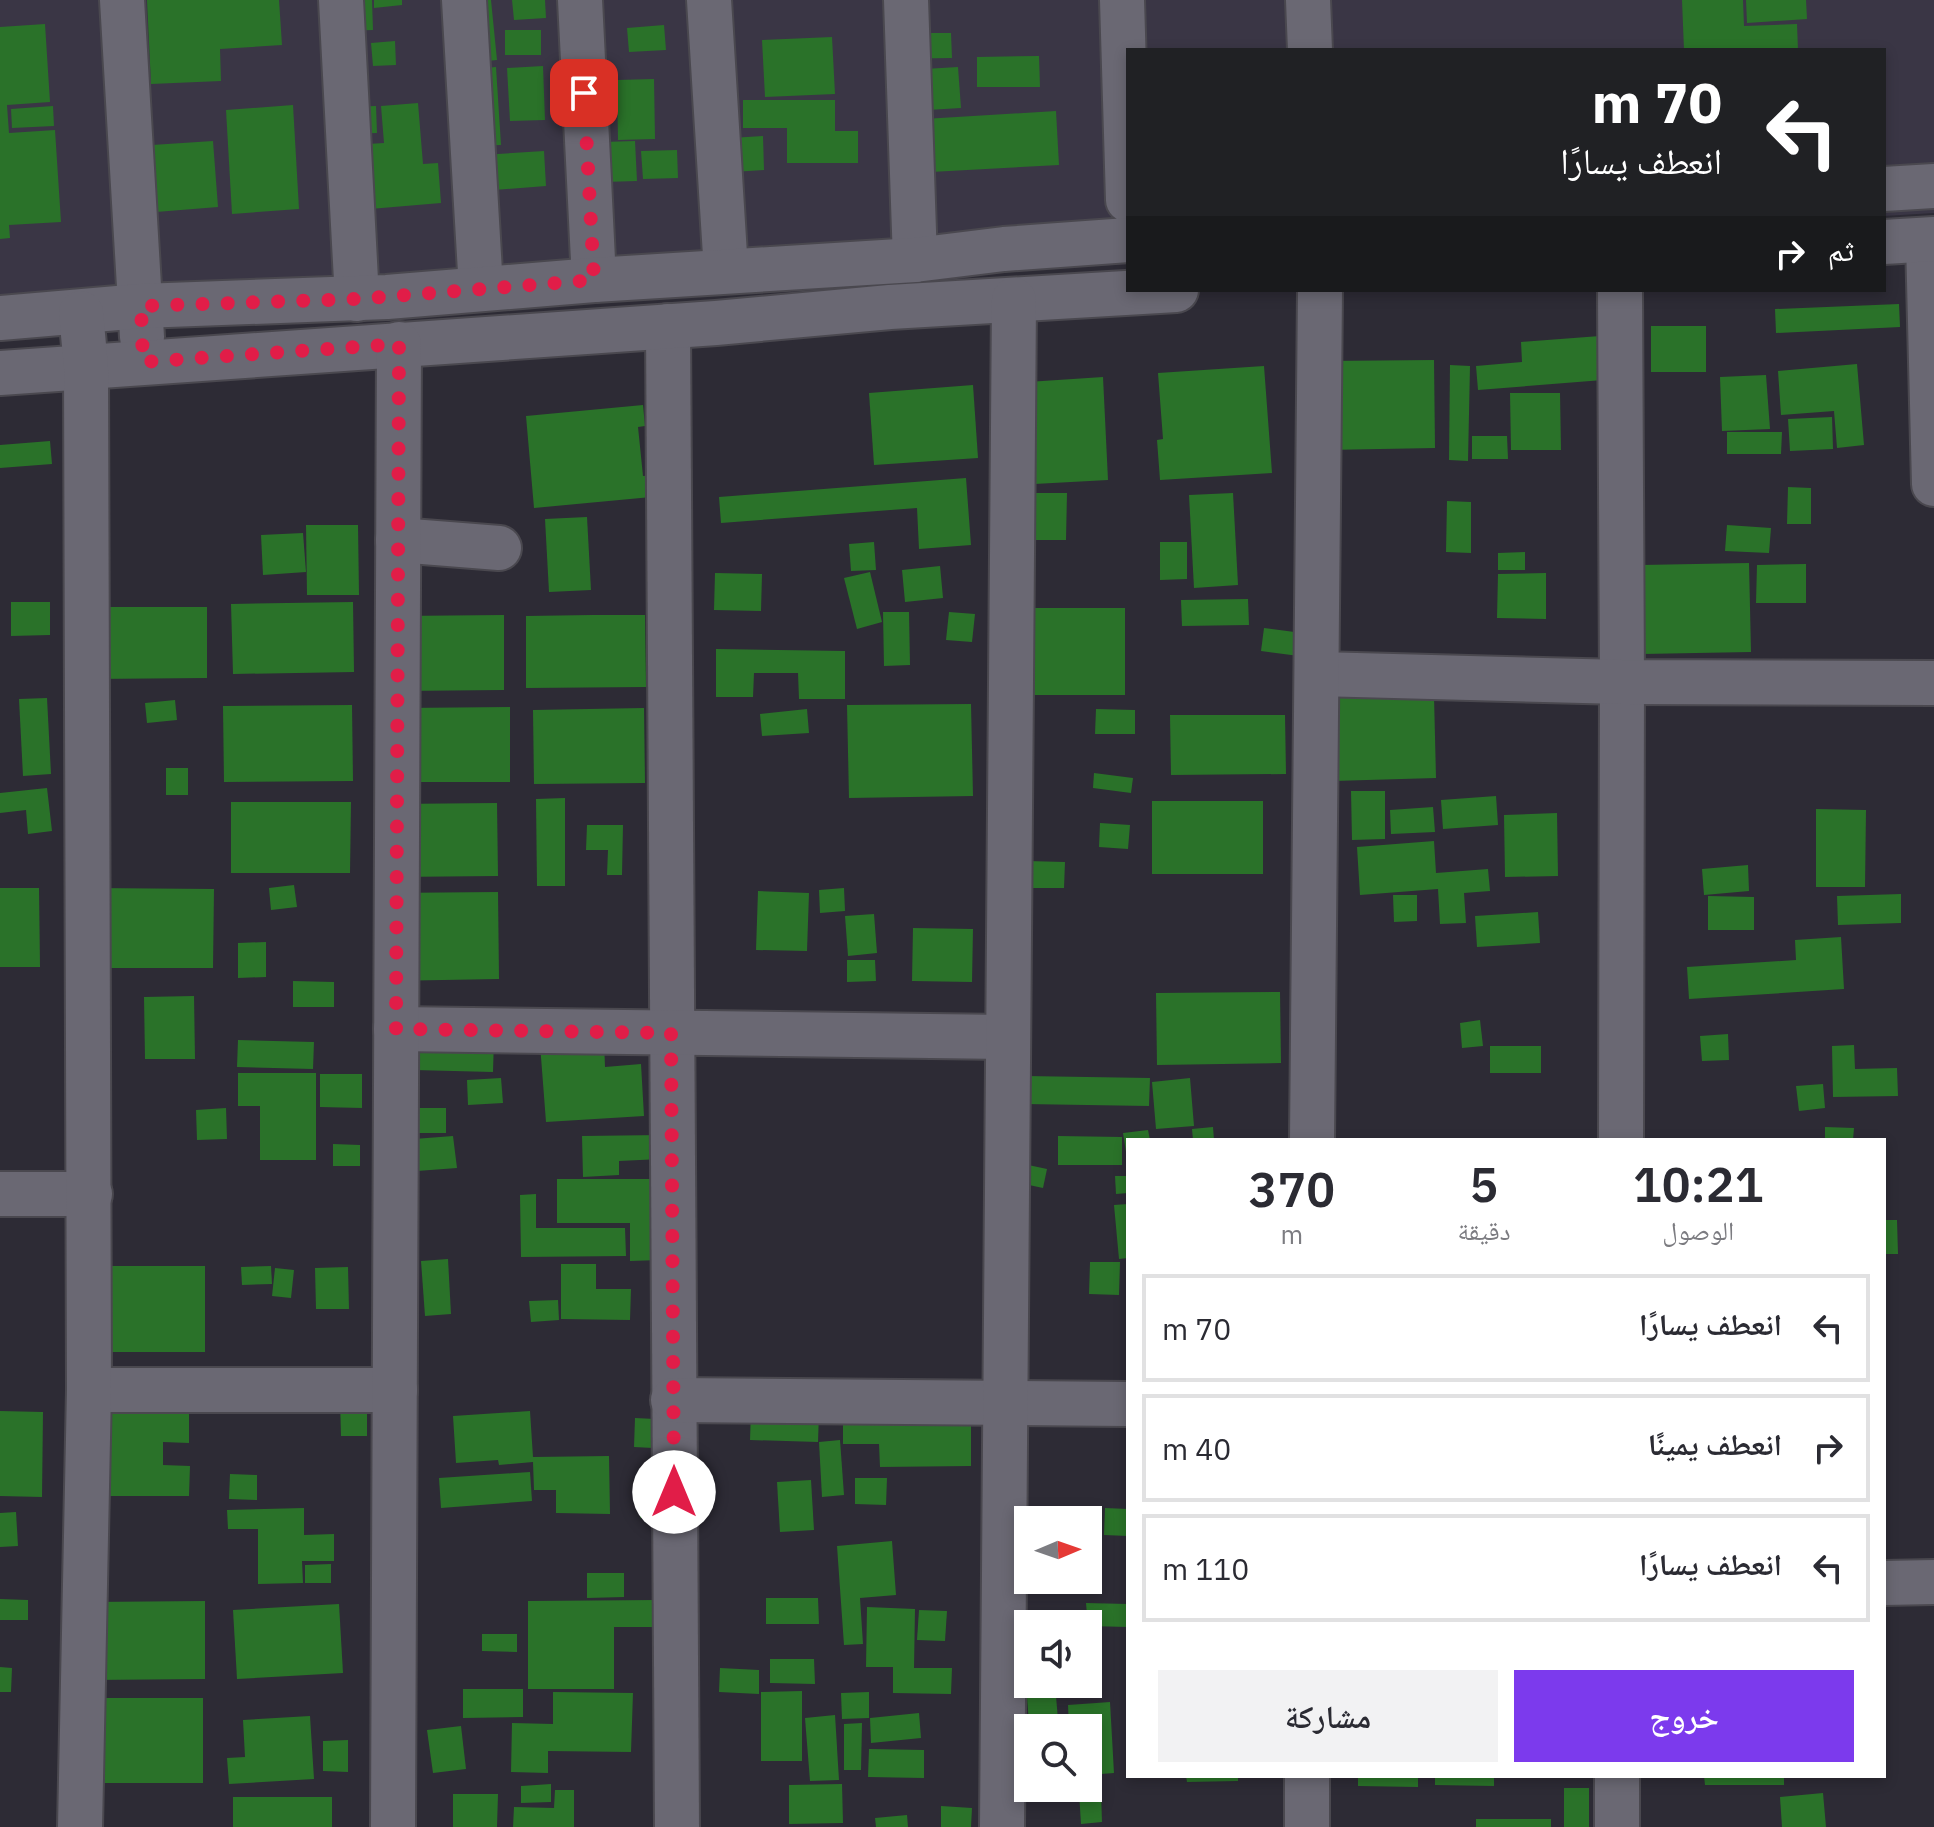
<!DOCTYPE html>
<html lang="ar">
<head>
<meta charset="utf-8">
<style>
	:root { --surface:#fff; --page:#f2f2f3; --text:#2b2b33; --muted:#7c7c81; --line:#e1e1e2; --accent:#7c3aed }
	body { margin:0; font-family:"IBM Plex Sans","Noto Naskh Arabic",sans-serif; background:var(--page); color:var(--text); direction:rtl; height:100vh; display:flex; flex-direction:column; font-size:30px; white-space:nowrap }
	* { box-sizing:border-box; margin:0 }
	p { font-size:26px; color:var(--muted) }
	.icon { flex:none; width:44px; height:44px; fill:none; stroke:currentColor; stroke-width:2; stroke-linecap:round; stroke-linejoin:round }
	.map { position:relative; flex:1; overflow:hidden; direction:ltr }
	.sheet { position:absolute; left:1126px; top:1138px; width:760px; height:640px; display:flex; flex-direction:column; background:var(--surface); border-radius:0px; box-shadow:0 4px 12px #0003; direction:rtl }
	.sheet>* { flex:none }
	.hud { position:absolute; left:1126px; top:48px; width:760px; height:244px; border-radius:0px; box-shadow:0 4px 12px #0003; direction:rtl; background:#202124; color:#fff; overflow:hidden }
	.needle { width:52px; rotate:88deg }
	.controls { position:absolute; left:1014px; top:1506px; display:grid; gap:16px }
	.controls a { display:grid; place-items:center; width:88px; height:88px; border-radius:0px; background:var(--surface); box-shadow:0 4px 12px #0003; font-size:40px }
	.pin { position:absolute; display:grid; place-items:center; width:68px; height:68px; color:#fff; margin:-34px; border-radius:16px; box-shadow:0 4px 12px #0006 }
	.me { position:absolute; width:88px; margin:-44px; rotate:0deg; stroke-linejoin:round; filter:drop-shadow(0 0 6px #0008) }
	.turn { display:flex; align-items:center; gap:28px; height:168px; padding:0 32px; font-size:36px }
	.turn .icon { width:104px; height:104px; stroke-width:2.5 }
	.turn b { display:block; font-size:56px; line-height:68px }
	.then { display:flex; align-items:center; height:76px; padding:0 32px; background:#0003; gap:16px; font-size:30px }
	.eta { display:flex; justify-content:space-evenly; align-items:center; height:136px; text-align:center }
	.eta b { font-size:48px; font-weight:600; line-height:56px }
	.primary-button { display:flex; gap:16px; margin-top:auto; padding:16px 32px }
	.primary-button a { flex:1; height:92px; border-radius:0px; background:var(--accent); color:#fff; font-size:32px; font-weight:600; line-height:92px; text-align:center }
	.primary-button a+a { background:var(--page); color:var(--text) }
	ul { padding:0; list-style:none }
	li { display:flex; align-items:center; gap:24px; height:108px; margin:0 16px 12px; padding:0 16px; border:4px solid var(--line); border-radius:0px }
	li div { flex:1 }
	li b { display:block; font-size:30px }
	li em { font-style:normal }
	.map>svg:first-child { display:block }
	.built { fill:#3a3645 }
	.building { fill:#2a7229 }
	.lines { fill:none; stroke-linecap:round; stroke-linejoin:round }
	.minor-casing { stroke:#4a484f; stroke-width:48 }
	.minor { stroke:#6a6873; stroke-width:44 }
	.route { stroke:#e11d48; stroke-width:14; stroke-dasharray:0 25.2 }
</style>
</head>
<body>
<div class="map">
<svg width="1934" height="1827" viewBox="0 0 1934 1827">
	<rect width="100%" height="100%" fill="#2d2b35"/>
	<polygon class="built" points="0,0 1934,0 1934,213 1884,216 1884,50 1128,50 1128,264 0,334"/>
	<g class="building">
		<polygon points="147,0 279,0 282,45 220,49 221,81 151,84"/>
		<polygon points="336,0 372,0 373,30 338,31"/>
		<polygon points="374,0 402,0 402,5 374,8"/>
		<polygon points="463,0 491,0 497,60 460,64"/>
		<polygon points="512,0 545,0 546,18 514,20"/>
		<polygon points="1682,0 1743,0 1744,26 1797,24 1798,50 1684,50"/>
		<polygon points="1746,0 1806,0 1807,19 1747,23"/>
		<polygon points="45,24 50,102 7,105 9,133 55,130 61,222 9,225 10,238 0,239 0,27"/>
		<polygon points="664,25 666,50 629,52 627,28"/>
		<rect x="505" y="30" width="36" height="25"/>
		<polygon points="887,33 951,33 952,58 887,59"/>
		<polygon points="832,37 835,94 765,97 762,40"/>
		<polygon points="395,41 396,65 373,66 371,43"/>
		<polygon points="1039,56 1040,87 977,87 977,57"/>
		<polygon points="543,66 545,120 510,121 507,68"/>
		<polygon points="496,67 501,145 464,146 459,70"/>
		<polygon points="958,67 961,108 894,112 891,71"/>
		<polygon points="654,79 655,139 618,140 617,80"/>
		<polygon points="743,100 835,100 835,131 858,131 858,163 787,163 787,128 743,128"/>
		<polygon points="418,103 423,164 438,163 441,203 358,210 352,145 384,143 381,106"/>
		<polygon points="293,105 299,209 232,214 226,110"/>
		<polygon points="53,106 54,126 12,128 11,109"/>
		<polygon points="376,106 377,133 342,134 341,107"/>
		<polygon points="1056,111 1059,165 894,174 891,121"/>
		<polygon points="763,136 764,170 717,173 715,139"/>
		<polygon points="213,141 218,207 156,212 152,145"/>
		<polygon points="635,141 637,181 604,182 603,142"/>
		<polygon points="677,150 678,178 643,179 641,151"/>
		<polygon points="544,151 546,186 468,192 465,156"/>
		<polygon points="1899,304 1900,327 1776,333 1775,309"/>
		<rect x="1651" y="326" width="55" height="46"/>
		<polygon points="1600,336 1603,380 1478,390 1476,366 1522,362 1521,342"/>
		<polygon points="1434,360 1435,448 1326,450 1324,361"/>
		<polygon points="1857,364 1864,445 1837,448 1834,411 1781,415 1778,371"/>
		<polygon points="1450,365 1470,366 1468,461 1449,460"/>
		<polygon points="1264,366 1272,473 1160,480 1157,440 1163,439 1158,373"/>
		<polygon points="1766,375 1770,429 1722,431 1720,377"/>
		<polygon points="1103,377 1108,480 1000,486 995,384"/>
		<polygon points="973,385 978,458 874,465 869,393"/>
		<polygon points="1510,393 1560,393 1561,450 1511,450"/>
		<polygon points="643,405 645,426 638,427 643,476 661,475 662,496 534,508 526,416"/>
		<polygon points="1832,417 1833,449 1790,451 1788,419"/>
		<polygon points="1727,432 1782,432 1781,454 1727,454"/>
		<polygon points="1472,436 1507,436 1508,459 1472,459"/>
		<polygon points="50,441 52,464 0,468 0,445"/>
		<polygon points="966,478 971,545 919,549 917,508 721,523 719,497"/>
		<polygon points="1788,487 1811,488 1811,524 1787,524"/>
		<polygon points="1030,493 1067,493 1066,540 1029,540"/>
		<polygon points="1233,493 1238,585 1194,588 1189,495"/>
		<polygon points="1447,501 1471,502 1471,553 1446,552"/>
		<polygon points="587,517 591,590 549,592 545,519"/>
		<polygon points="306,525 358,525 359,595 307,595"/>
		<polygon points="1727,525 1771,528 1769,553 1725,551"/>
		<polygon points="303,533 306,572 263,575 261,535"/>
		<polygon points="874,542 876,570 851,571 849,544"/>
		<polygon points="1160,542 1187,542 1187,579 1160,580"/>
		<polygon points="1525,552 1525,570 1498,570 1498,553"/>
		<polygon points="1749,563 1751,652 1642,654 1641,565"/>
		<polygon points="1806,564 1806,603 1756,603 1757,565"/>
		<polygon points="940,566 943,598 905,602 902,570"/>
		<polygon points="870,572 882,622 857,629 844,578"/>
		<polygon points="715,573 762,574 761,611 714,610"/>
		<polygon points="1546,573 1546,619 1497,618 1498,574"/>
		<polygon points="1248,599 1249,625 1182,626 1181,600"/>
		<polygon points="11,602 50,602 50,635 11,636"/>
		<polygon points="353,602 354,672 233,674 231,604"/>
		<polygon points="92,607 207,607 207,678 92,679"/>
		<polygon points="1024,608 1125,608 1125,695 1025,695"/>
		<polygon points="883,612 909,612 910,665 884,666"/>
		<polygon points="949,612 975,614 972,642 946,640"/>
		<polygon points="504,615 504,690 398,691 397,616"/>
		<polygon points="592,615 645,615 646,687 526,688 526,616"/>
		<polygon points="1264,628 1302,633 1299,656 1261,651"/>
		<polygon points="716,649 845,651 845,699 799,699 798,673 754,673 753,697 716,697"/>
		<polygon points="1434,696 1436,778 1333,781 1331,698"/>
		<polygon points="47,698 51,774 23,776 19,699"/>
		<polygon points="175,700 177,720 147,723 145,703"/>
		<polygon points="971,704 973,796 849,798 847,705"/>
		<polygon points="352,705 353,781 224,782 223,706"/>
		<polygon points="510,707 510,782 402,782 402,708"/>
		<polygon points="644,708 645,783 534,784 533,710"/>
		<polygon points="807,709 809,733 762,736 760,714"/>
		<polygon points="1096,709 1135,710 1135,734 1095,734"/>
		<polygon points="1170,715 1285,715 1286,774 1171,775"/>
		<rect x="166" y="768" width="22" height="27"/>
		<polygon points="1094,773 1133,778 1131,793 1093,788"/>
		<polygon points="47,788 52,831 28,834 26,810 0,813 0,793"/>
		<polygon points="1351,791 1385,791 1385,839 1352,840"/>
		<polygon points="1496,796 1498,825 1443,829 1441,800"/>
		<polygon points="565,798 565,886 537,886 536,799"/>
		<rect x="1152" y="801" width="111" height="73"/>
		<polygon points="231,802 351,802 350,873 231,873"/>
		<polygon points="497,803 498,876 394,877 393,804"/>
		<polygon points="1433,807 1435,832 1391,834 1390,810"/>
		<polygon points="1816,809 1866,810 1865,887 1816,887"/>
		<polygon points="1557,813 1558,876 1505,877 1504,815"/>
		<polygon points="1100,823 1130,825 1128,849 1099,847"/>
		<polygon points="587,825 623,825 622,875 607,875 608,850 586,850"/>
		<polygon points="1434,841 1436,873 1488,869 1490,891 1464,893 1466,923 1440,924 1438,889 1360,895 1357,847"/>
		<polygon points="1027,861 1065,862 1064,888 1026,888"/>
		<polygon points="1748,865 1749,891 1704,895 1702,869"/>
		<polygon points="294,885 297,907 271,910 269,888"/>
		<polygon points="0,888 39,888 40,967 0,967"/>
		<polygon points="92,888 214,889 213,968 92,968"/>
		<polygon points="844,888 845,911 820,913 819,890"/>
		<polygon points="758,891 809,893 807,951 756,950"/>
		<polygon points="498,892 499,979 387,981 386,893"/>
		<polygon points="1901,894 1901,923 1838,925 1837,896"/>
		<polygon points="1393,895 1417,895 1417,921 1394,922"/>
		<polygon points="1708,896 1754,897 1754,930 1708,930"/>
		<polygon points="1538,912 1540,943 1477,947 1475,916"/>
		<polygon points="874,914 877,953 848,956 845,916"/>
		<polygon points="913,928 973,929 972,982 912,981"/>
		<polygon points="1841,937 1844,989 1689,999 1687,967 1796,960 1795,940"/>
		<polygon points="266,942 266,977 238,978 238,943"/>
		<polygon points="847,960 875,960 876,981 847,982"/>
		<polygon points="293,981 334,982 334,1007 293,1007"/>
		<polygon points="1280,992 1281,1063 1157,1065 1156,993"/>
		<polygon points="194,996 195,1059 145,1059 144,997"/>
		<polygon points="1480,1020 1483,1046 1462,1048 1460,1023"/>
		<polygon points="1728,1034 1729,1060 1702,1061 1700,1036"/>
		<polygon points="414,1037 494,1039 493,1072 414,1070"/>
		<polygon points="238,1040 314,1042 313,1069 237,1067"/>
		<polygon points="604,1040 605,1067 641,1064 644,1116 546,1122 540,1044"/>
		<polygon points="1854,1045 1855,1069 1897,1068 1898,1096 1833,1097 1832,1046"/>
		<rect x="1490" y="1046" width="51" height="27"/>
		<polygon points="238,1073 316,1073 316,1160 260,1160 260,1106 238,1106"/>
		<polygon points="320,1074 362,1074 362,1108 320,1107"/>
		<polygon points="1025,1076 1150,1078 1149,1106 1024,1104"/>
		<polygon points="501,1078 503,1103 468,1105 467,1080"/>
		<polygon points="1190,1078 1194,1126 1156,1129 1152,1082"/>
		<polygon points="1823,1084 1825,1108 1799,1111 1796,1086"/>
		<polygon points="226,1108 227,1139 197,1140 196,1110"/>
		<rect x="411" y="1108" width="35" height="25"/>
		<polygon points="1213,1127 1214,1140 1193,1140 1192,1129"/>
		<polygon points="1825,1127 1854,1128 1853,1140 1825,1140"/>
		<polygon points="1148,1130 1150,1140 1128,1140 1126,1152 1123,1133"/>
		<polygon points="661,1135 661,1159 619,1161 619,1175 583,1177 582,1136"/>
		<polygon points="453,1136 457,1168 417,1171 414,1139"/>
		<polygon points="1058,1136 1122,1137 1122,1165 1058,1165"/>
		<polygon points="333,1144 360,1145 360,1166 333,1166"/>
		<polygon points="1019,1163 1047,1169 1043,1188 1015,1182"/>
		<polygon points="1115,1176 1128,1176 1128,1193 1116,1194"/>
		<polygon points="557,1179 660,1179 660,1260 630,1261 630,1223 557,1223"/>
		<polygon points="536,1194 536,1228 625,1228 626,1256 521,1257 520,1195"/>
		<polygon points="1128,1204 1128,1258 1119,1259 1114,1205"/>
		<polygon points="1884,1220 1897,1220 1898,1254 1884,1254"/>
		<polygon points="448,1259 451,1314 425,1316 421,1261"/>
		<polygon points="1090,1262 1120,1262 1119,1295 1089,1294"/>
		<polygon points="561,1264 596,1264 596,1289 631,1289 630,1320 561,1319"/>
		<rect x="90" y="1266" width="115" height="86"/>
		<polygon points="271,1266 272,1284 242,1285 241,1267"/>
		<polygon points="348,1267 349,1309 316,1309 315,1268"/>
		<polygon points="275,1268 294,1270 291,1298 272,1296"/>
		<polygon points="558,1300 559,1320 531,1322 529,1301"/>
		<polygon points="340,1399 367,1399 367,1436 341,1436"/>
		<polygon points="80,1403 189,1403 189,1443 163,1442 163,1465 190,1466 189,1496 80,1496"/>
		<polygon points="971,1407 971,1466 880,1467 879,1444 843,1444 843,1408"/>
		<polygon points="0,1411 43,1412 42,1497 0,1496"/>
		<polygon points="530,1411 533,1457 609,1456 610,1514 556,1513 556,1490 534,1490 533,1462 499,1465 498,1460 456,1463 453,1416"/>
		<polygon points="751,1411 819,1413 818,1442 750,1440"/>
		<polygon points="635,1418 655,1419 653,1448 634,1447"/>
		<polygon points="840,1440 844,1495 822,1497 819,1442"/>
		<polygon points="530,1472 532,1501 441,1508 439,1478"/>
		<polygon points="230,1474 257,1475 257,1500 229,1499"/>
		<polygon points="855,1478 887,1478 886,1505 855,1504"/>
		<polygon points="811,1480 814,1530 780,1532 777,1482"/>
		<polygon points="640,1486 660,1486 659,1518 640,1518"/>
		<polygon points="304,1508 304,1535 334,1534 334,1561 302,1561 303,1583 258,1584 258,1529 228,1529 227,1510"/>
		<polygon points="1105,1508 1128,1509 1128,1536 1104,1535"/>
		<polygon points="1078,1509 1079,1520 1028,1520 1028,1535 1019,1535 1018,1510"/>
		<polygon points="16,1512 18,1546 0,1547 0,1513"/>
		<polygon points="892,1541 896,1595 860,1598 863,1644 844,1645 837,1546"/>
		<polygon points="331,1564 331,1583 305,1583 305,1565"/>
		<polygon points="587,1573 624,1573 624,1597 587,1598"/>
		<polygon points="766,1598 818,1598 819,1624 766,1624"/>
		<polygon points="0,1599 28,1600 28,1620 0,1620"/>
		<polygon points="656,1600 656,1627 614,1627 614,1689 528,1689 528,1601"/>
		<polygon points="205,1601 205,1679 90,1680 90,1602"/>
		<polygon points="1086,1603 1128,1604 1128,1627 1088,1626"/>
		<polygon points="339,1604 343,1673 237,1679 233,1610"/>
		<polygon points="867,1607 915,1609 914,1668 952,1668 951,1694 893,1693 893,1667 866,1667"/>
		<polygon points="919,1610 947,1611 945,1641 917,1640"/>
		<polygon points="482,1634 517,1634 517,1652 482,1651"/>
		<polygon points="770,1659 814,1659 815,1684 770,1683"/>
		<polygon points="0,1667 12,1668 11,1692 0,1692"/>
		<polygon points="720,1668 759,1670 759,1694 719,1692"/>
		<polygon points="1026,1684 1055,1684 1058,1720 1029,1723"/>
		<polygon points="463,1689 523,1689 523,1717 463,1718"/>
		<polygon points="802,1691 802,1761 761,1761 761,1692"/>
		<polygon points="553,1692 633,1693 631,1752 548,1751 548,1773 511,1772 512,1723 553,1724"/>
		<polygon points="869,1692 869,1718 842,1719 841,1693"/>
		<rect x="92" y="1698" width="111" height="85"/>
		<polygon points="1110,1702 1114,1773 1088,1775 1088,1728 1069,1728 1068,1705"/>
		<polygon points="919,1713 921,1738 871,1743 870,1718"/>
		<polygon points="835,1715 839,1780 810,1781 805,1718"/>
		<polygon points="310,1716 314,1779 229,1784 227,1758 245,1757 243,1720"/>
		<polygon points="862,1723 861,1770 844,1770 844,1724"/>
		<polygon points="461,1726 466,1769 433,1773 427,1730"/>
		<polygon points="348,1740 348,1772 323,1771 323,1741"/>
		<polygon points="869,1749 924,1750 924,1778 868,1777"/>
		<polygon points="1186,1776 1238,1776 1238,1781 1187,1782"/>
		<polygon points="1358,1776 1418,1776 1418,1787 1358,1786"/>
		<polygon points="1435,1776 1494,1776 1494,1786 1435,1785"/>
		<polygon points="1704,1776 1784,1776 1784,1785 1705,1785"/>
		<polygon points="551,1784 551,1802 521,1803 521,1786"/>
		<polygon points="842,1784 843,1823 789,1824 789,1785"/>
		<rect x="1564" y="1788" width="25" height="39"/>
		<polygon points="555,1790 574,1790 574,1827 513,1827 514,1807 554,1808"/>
		<polygon points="1101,1791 1102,1822 1081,1824 1079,1792"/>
		<polygon points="1823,1793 1826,1827 1782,1827 1780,1797"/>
		<polygon points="453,1794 498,1794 497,1827 453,1827"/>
		<rect x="233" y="1797" width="99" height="30"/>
		<polygon points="941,1806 972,1808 971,1827 941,1827"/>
		<polygon points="907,1815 908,1827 876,1827 875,1818"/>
		<rect x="1476" y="1819" width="75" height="8"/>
	</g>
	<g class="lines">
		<g class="minor-casing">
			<g id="minor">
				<polyline points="122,0 142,337"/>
				<polyline points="341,0 357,299"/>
				<polyline points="464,0 481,289"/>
				<polyline points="580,0 594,280"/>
				<polyline points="709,0 726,271"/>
				<polyline points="906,0 915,260"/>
				<polyline points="1122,0 1128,200"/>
				<polyline points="1308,0 1310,50"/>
				<polyline points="1884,189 1934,186"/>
				<polyline points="1928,240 1934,484"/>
				<polyline points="1884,242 1934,239"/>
				<polyline points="1620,290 1622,682 1621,1140"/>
				<polyline points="0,318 141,306 387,297 594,280 915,260 1004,249 1128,240"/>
				<polyline points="668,326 677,1827"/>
				<polyline points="0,373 716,323 890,307 1176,290"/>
				<polyline points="398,540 499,548"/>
				<polyline points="1318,674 1622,682 1934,683"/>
				<polyline points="396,1029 1006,1037"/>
				<polyline points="1312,1140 1320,290"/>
				<polyline points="0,1194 90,1194"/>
				<polyline points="89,1390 395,1390"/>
				<polyline points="673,1400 1128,1404"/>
				<polyline points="1884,1583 1934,1582"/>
				<polyline points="80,1827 89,1390 86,367 81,313"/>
				<polyline points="393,1827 399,344"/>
				<polyline points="1002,1827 1014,300"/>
				<polyline points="1307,1827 1307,1776"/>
				<polyline points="1617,1827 1617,1776"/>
			</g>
		</g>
		<use href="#minor" class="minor"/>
	</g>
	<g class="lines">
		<polyline class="route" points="584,93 594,280 357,299 141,306 143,362 399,344 396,1029 671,1033 674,1492"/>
	</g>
</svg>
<div class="controls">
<a><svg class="needle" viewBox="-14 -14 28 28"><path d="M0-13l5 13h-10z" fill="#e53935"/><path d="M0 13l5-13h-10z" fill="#7c7c81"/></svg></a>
<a><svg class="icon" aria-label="sound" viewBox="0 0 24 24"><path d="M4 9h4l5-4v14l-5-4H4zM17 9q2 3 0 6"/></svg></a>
<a><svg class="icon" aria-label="search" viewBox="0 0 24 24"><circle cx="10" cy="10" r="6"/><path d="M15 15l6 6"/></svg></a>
</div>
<div class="pin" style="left:584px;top:93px;background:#d93025"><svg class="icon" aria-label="arrive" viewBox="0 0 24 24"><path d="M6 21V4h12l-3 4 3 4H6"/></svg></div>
<svg class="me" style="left:674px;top:1492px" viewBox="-20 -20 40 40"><circle r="19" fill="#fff"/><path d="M0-13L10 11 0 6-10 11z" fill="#e11d48"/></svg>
<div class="hud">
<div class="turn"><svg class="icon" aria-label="left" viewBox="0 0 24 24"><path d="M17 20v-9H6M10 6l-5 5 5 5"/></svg><div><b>70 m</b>انعطف يسارًا</div></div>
<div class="then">ثم<svg class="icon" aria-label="right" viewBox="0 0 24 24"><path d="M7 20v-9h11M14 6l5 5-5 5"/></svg></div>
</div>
<section class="sheet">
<div class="eta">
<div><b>10:21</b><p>الوصول</p></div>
<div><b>5</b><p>دقيقة</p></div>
<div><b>370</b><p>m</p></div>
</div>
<ul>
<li><svg class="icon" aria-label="left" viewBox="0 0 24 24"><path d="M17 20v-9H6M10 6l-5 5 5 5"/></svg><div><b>انعطف يسارًا</b></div><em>70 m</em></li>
<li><svg class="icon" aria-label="right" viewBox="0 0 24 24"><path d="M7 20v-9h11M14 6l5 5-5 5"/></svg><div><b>انعطف يمينًا</b></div><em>40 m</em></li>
<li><svg class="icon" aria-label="left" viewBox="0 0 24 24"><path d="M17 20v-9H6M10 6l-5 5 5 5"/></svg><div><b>انعطف يسارًا</b></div><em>110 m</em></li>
</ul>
<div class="primary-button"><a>خروج</a><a>مشاركة</a></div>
</section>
</div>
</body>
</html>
